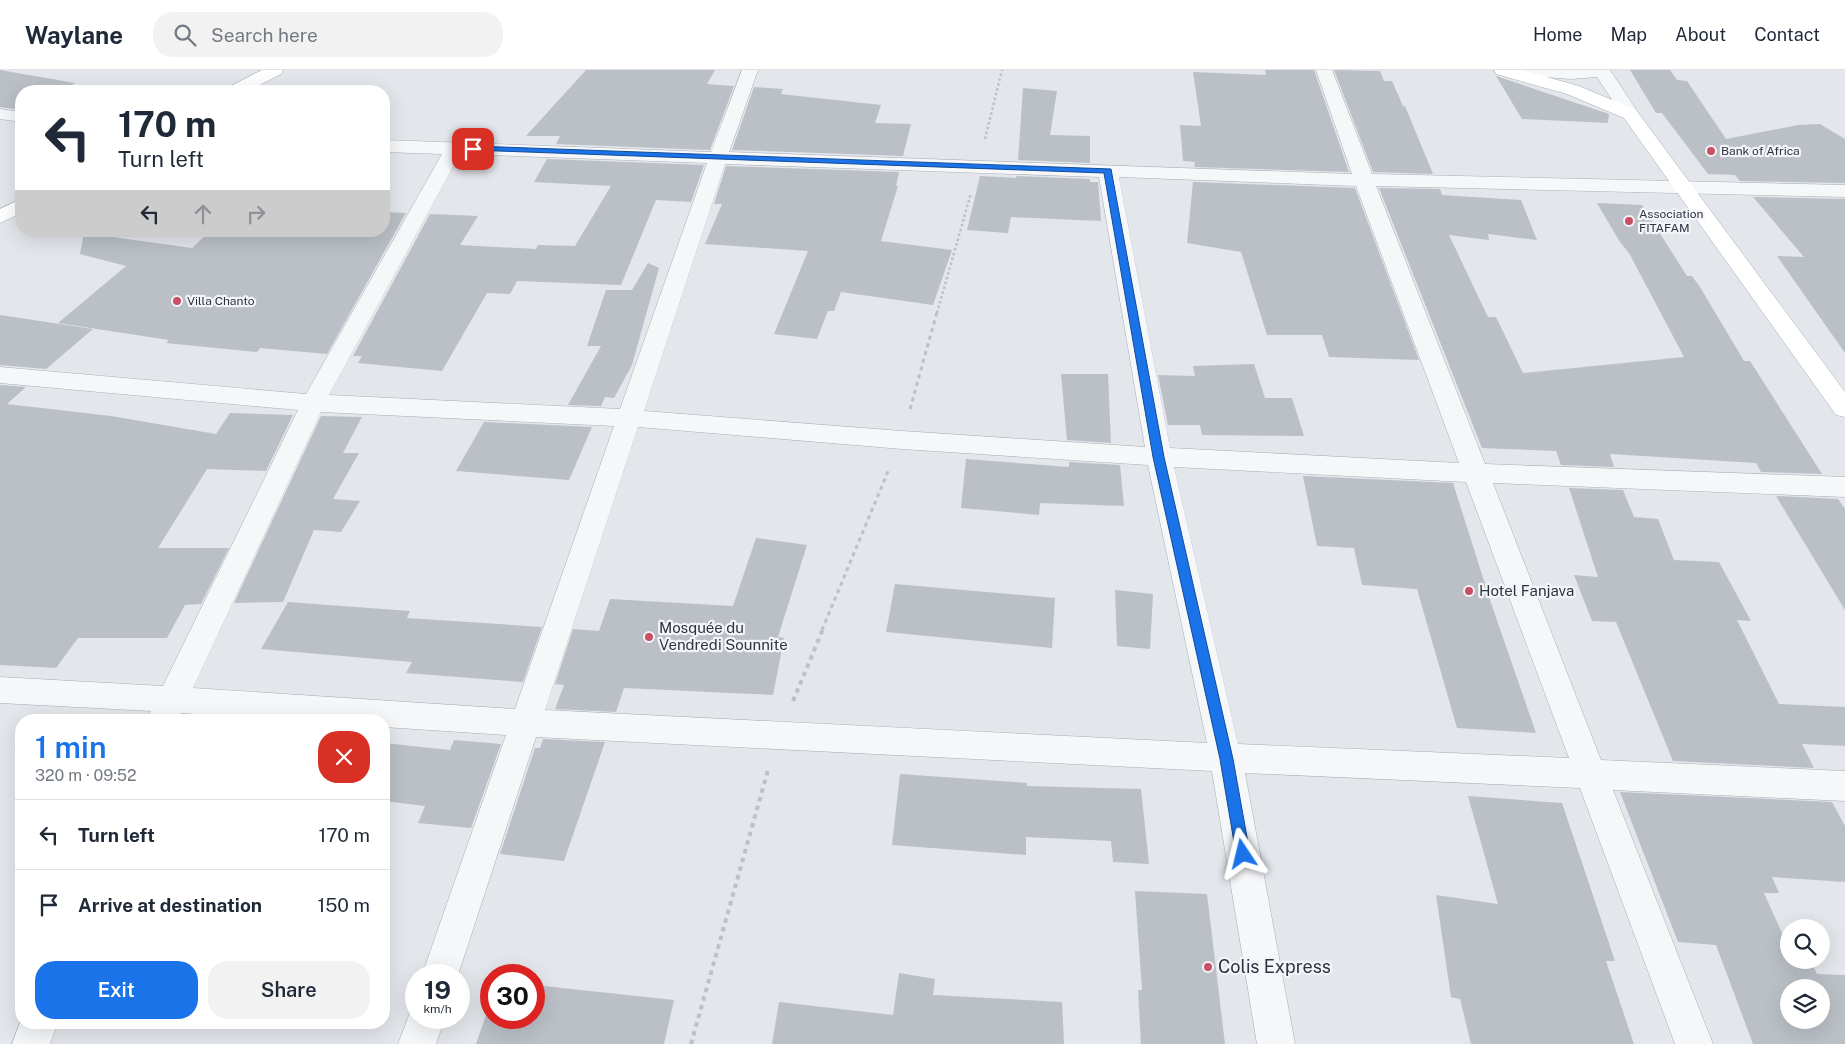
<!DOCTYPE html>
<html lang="en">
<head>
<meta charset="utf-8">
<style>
	:root { --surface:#fff; --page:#f2f2f3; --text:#1f2937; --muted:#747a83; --line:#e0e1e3; --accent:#1a73e8 }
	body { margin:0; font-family:"Public Sans",sans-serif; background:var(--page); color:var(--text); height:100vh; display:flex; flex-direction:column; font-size:19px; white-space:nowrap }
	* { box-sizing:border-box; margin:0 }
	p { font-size:16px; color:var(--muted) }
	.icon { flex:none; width:28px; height:28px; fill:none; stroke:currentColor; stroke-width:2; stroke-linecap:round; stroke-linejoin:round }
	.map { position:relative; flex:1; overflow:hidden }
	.panel { position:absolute; left:15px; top:644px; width:375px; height:315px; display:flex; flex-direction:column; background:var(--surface); border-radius:20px; box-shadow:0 5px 20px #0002 }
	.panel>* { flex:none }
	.guide { position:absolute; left:15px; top:15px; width:375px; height:152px; border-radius:20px; box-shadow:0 5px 20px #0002; background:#fff; color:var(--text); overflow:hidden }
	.controls { position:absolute; left:1780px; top:849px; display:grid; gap:10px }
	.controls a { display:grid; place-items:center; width:50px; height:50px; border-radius:50%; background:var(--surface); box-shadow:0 5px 20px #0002; font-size:25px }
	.speed { position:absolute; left:405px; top:894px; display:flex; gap:10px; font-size:25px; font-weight:700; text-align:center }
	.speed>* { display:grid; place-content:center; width:65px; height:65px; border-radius:50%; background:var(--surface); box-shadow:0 5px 20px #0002; line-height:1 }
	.speed small { font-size:12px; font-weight:400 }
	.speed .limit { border:8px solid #d22; background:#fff; color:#111 }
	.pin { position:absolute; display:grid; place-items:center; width:42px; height:42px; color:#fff; margin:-21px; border-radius:10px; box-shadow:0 2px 8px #0006 }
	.me { position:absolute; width:55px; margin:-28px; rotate:350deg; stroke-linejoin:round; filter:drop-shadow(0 0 4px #0008) }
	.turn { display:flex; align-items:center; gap:18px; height:105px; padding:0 20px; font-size:22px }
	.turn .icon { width:65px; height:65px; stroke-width:2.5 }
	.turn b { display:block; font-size:35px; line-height:42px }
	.lanes { display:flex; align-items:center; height:48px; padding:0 20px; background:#0003; justify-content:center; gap:25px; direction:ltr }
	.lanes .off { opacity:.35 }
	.round { display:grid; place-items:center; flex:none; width:52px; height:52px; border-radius:20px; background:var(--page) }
	.summary { display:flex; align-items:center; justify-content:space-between; height:85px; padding:0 20px }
	h1 { font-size:30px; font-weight:600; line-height:38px; color:var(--accent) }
	.button { display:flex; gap:10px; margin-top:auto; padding:10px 20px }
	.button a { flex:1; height:58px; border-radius:20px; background:var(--accent); color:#fff; font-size:20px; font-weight:600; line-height:58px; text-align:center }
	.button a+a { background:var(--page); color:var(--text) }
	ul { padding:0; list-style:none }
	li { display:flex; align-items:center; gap:15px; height:70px; padding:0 20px; border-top:1px solid var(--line) }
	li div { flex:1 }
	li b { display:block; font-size:19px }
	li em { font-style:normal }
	header { display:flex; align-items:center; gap:30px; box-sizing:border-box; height:70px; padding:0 25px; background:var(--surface); border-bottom:1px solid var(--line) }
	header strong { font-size:24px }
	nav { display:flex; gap:28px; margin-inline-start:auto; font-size:18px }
	.search { width:350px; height:45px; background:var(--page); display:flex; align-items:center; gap:12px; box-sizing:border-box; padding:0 18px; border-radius:20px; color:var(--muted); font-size:19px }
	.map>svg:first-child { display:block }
	.building { fill:#bbc0c7; fill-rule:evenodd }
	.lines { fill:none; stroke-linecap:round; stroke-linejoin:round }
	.minor-casing { stroke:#a8adb5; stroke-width:1 }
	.major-casing { stroke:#a3abb6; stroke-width:1 }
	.path-far2 { stroke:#bdc0c6; stroke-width:2.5; stroke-dasharray:2.5 2.5; stroke-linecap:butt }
	.path-far1 { stroke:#bdc0c6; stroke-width:3; stroke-dasharray:4 4; stroke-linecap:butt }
	.path { stroke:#bdc0c6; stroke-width:4; stroke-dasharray:4.5 4.5; stroke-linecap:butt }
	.minor { fill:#f6f7f9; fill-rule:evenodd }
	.major { fill:#fff; fill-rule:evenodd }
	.route { fill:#1a73e8; stroke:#114b97 }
	.poi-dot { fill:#c85065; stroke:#f3f5f8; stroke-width:2 }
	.labels { text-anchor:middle; stroke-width:4.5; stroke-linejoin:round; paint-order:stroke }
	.far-poi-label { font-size:12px; fill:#2c3442; stroke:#f3f5f8; text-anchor:start }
	.poi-label { font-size:15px; fill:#2c3442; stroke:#f3f5f8; text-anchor:start }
	.near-poi-label { font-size:18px; fill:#2c3442; stroke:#f3f5f8; text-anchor:start }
</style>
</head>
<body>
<header>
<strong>Waylane</strong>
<div class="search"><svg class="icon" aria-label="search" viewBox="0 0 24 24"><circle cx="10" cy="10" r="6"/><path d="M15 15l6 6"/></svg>Search here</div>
<nav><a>Home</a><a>Map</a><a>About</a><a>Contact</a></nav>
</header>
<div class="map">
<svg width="1845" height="974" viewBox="0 0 1845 974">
	<rect width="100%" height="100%" fill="#e3e6eb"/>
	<g class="building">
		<polygon points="0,0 75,13 62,21 21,21 21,40 0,37"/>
		<polygon points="586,0 715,0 707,14 734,16 710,80 556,74 560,66 526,66"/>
		<polygon points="1265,0 1314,0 1349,102 1194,97 1195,92 1183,91 1180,55 1201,56 1193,2 1266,5"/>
		<polygon points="1334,0 1380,1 1384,11 1392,11 1403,36 1405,36 1433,104 1373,102"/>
		<polygon points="1630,0 1670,0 1677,10 1687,11 1726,69 1798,55 1820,54 1845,69 1845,113 1740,111 1735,105 1708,104 1662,43 1656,43"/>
		<polygon points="1496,6 1609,44 1608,53 1522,49"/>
		<polygon points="754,17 783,19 781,24 881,35 875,53 911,54 903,86 732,80"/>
		<polygon points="1023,18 1057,21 1050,65 1090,66 1090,93 1018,90"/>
		<polygon points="547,89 704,95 691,132 656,130 621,215 517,211 510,224 487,223 442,301 358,293 362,286 353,286 430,144 478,146 460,175 536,179 538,175 575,176 611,116 534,112"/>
		<polygon points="726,96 899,102 896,116 898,116 881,171 952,180 933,235 841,222 834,241 828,241 817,269 774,264 808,181 705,174 722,134 714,134"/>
		<polygon points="980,106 1016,108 1016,106 1090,109 1090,112 1098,112 1101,151 1011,147 1008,163 967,160"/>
		<polygon points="1193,112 1355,118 1419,290 1329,287 1322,265 1267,265 1241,182 1187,173"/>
		<polygon points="1379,118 1440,119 1442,125 1521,130 1537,170 1488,164 1489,170 1449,165 1488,247 1496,247 1523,303 1684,287 1629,183 1620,172 1597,133 1642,135 1687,206 1692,206 1700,217 1744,291 1750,291 1822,404 1761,402 1756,393 1610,384 1614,397 1561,395 1556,381 1482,378"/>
		<polygon points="1753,127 1845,129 1845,283 1777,186 1804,187"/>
		<polygon points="384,142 406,143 327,284 260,278 257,282 166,273 169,270 58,253 126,196 80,184 84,163 192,178 210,161 384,161"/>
		<polygon points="648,193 659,198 632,295 614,328 605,327 601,336 568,335 601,276 587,276 606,220 632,220"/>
		<polygon points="0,245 93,259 46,299 0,295"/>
		<polygon points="1254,294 1265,328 1292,328 1304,366 1202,365 1200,355 1168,355 1158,305 1195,306 1193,296"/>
		<polygon points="1061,304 1108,304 1111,373 1067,370"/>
		<polygon points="0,315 26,317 7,334 111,346 216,364 230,343 293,345 266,401 207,399 158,478 229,478 201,534 185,535 167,568 78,568 56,598 0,595"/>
		<polygon points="321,346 362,347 343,383 359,383 333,429 360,431 341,462 314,460 283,532 234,533"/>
		<polygon points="484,352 592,357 569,410 456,401"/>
		<polygon points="966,389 1069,397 1069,392 1120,395 1124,436 1040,433 1039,445 961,438"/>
		<polygon points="1303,406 1453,413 1491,533 1536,663 1457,658 1417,519 1362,515 1354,478 1317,476"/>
		<polygon points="1569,418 1623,420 1634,447 1658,449 1674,490 1719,492 1751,551 1737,550 1779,634 1845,637 1845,676 1802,674 1814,698 1673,691 1616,552 1592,551 1574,505 1598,507"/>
		<polygon points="1776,426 1838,429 1845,439 1845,540"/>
		<polygon points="756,468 807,475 778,567 784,568 773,625 624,618 616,642 555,639 564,615 555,614 573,559 599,561 610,529 733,536"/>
		<polygon points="895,514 1055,528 1052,578 886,562"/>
		<polygon points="1115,520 1153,524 1150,579 1117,576"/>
		<polygon points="288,532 410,541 407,548 542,557 523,612 406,603 412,592 261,579"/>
		<polygon points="543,669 605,672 564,791 500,784 535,678 540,678"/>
		<polygon points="454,670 501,674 471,758 418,753 425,736 384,731 384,673 450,680"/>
		<polygon points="900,704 1027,713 1027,716 1141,719 1149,794 1113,792 1111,771 1026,767 1026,785 892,775"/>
		<path d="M1620,722l212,10 13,24v56l-73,-5 7,16h-15l25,56v11h21l7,14 28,1v69h-92l-37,-99 -38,-3zM1789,918h32v32h-32z"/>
		<polygon points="1468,726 1562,733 1615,891 1606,891 1634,974 1471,974 1460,929 1451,927 1436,825 1498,834"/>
		<polygon points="1135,821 1207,824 1225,974 1141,974 1138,920 1142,920"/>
		<polygon points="899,903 935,909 933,925 1062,932 1064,974 772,974 779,932 893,945"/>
		<polygon points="534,915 674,930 664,974 476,974 491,930 491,948 534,948"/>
	</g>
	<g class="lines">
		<g class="minor-casing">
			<g id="minor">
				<path d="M742,0h16l-29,82 623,22 -36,-104h16l40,104 473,11v12l-469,-11 109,278 360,13v20l-352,-14 108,277 244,11v30l-232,-11 100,254h-38l-95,-256 -335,-15 50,271h-38l-45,-273 -676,-34 -78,238h-36l84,-240 -122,-8v-7h-107l-96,-7 -3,7h-32l5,-9 -151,-8v-26l163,9 135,-276 -298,-27v-16l306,27 136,-240 -58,-2v-12l327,12zM460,84l247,9 -87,246 -291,-14zM725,94l374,13 46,270 -243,-16 -258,-20zM1119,107l237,9 103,277 -289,-15zM321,342l293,14 -99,283 -322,-21zM638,357l264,22 246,16 59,278 -662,-33zM1174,397l292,15 103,276 -331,-14z"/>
				<polygon points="1510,0 1610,0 1639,44 1636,48 1630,49 1624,48 1597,7 1571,9 1518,5 1512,4"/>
				<polygon points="0,39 21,42 21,52 0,49"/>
				<polygon points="416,933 416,948 445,948 436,974 398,974 413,935"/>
				<polygon points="21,950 21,952 58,952 50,974 12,974"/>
			</g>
		</g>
		<g class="major-casing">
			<g id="major">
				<polygon points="262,0 283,0 281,4 248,21 226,21 229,17"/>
				<polygon points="1494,0 1521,0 1579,16 1636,40 1845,322 1845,347 1836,345 1624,48 1567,24 1496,4"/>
				<polygon points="21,129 21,143 0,153 0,139"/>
			</g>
		</g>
		<g class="path-far2">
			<polyline points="985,69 1002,0"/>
			<polyline points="937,243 971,123"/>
		</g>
		<g class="path-far1">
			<polyline points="910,339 937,242"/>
			<polyline points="822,560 889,399"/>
		</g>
		<g class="path">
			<polyline points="793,631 823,559"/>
			<polyline points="691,974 768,700"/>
		</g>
		<use href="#minor" class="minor"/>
		<use href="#major" class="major"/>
	</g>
	<polygon class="route" points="473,76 1111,99 1164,387 1233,689 1250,784 1248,789 1243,791 1238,789 1236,784 1220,689 1153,387 1104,103 471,80 471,77"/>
	<g class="poi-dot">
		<circle cx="1711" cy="81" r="5"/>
		<circle cx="1629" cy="151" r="5"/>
		<circle cx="177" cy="231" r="5"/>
		<circle cx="1469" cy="521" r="5"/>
		<circle cx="649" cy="567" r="5"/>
		<circle cx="1208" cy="897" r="5"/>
	</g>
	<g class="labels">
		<g class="far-poi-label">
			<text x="1721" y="85">Bank of Africa</text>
			<text x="1639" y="148">Association<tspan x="1639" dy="14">FITAFAM</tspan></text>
			<text x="187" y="235">Villa Chanto</text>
		</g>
		<g class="poi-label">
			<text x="1479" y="526">Hotel Fanjava</text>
			<text x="659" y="563">Mosquée du<tspan x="659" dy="17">Vendredi Sounnite</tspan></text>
		</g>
		<g class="near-poi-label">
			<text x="1218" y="903">Colis Express</text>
		</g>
	</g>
</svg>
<div class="controls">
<a><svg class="icon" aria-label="search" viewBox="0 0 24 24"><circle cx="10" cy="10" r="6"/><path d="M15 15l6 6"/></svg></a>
<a><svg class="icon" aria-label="layers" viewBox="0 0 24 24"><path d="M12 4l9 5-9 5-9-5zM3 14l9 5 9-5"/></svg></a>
</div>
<div class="speed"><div>19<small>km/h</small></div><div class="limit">30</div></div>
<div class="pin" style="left:473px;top:79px;background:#d93025"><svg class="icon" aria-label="arrive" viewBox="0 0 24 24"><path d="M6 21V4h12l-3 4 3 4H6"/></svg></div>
<svg class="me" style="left:1243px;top:784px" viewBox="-20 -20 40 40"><path d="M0-17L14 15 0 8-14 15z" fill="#1a73e8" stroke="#fff" stroke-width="4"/></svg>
<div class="guide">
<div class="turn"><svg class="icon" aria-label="left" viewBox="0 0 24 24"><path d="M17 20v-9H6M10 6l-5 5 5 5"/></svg><div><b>170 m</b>Turn left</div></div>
<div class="lanes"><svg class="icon" aria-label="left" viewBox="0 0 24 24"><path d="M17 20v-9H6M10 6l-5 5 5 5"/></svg><svg class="icon off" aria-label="ahead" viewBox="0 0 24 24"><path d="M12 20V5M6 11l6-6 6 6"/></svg><svg class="icon off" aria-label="right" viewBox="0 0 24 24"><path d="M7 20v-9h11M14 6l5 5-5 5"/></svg></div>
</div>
<section class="panel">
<div class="summary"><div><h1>1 min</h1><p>320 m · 09:52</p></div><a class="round" style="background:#d93025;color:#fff"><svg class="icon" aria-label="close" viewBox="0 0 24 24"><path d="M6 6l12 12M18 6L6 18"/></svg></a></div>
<ul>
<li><svg class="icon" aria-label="left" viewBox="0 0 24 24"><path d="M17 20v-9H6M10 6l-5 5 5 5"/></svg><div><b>Turn left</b></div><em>170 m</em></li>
<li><svg class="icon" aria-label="arrive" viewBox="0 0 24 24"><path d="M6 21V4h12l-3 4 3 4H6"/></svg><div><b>Arrive at destination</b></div><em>150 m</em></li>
</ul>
<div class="button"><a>Exit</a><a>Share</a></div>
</section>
</div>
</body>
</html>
